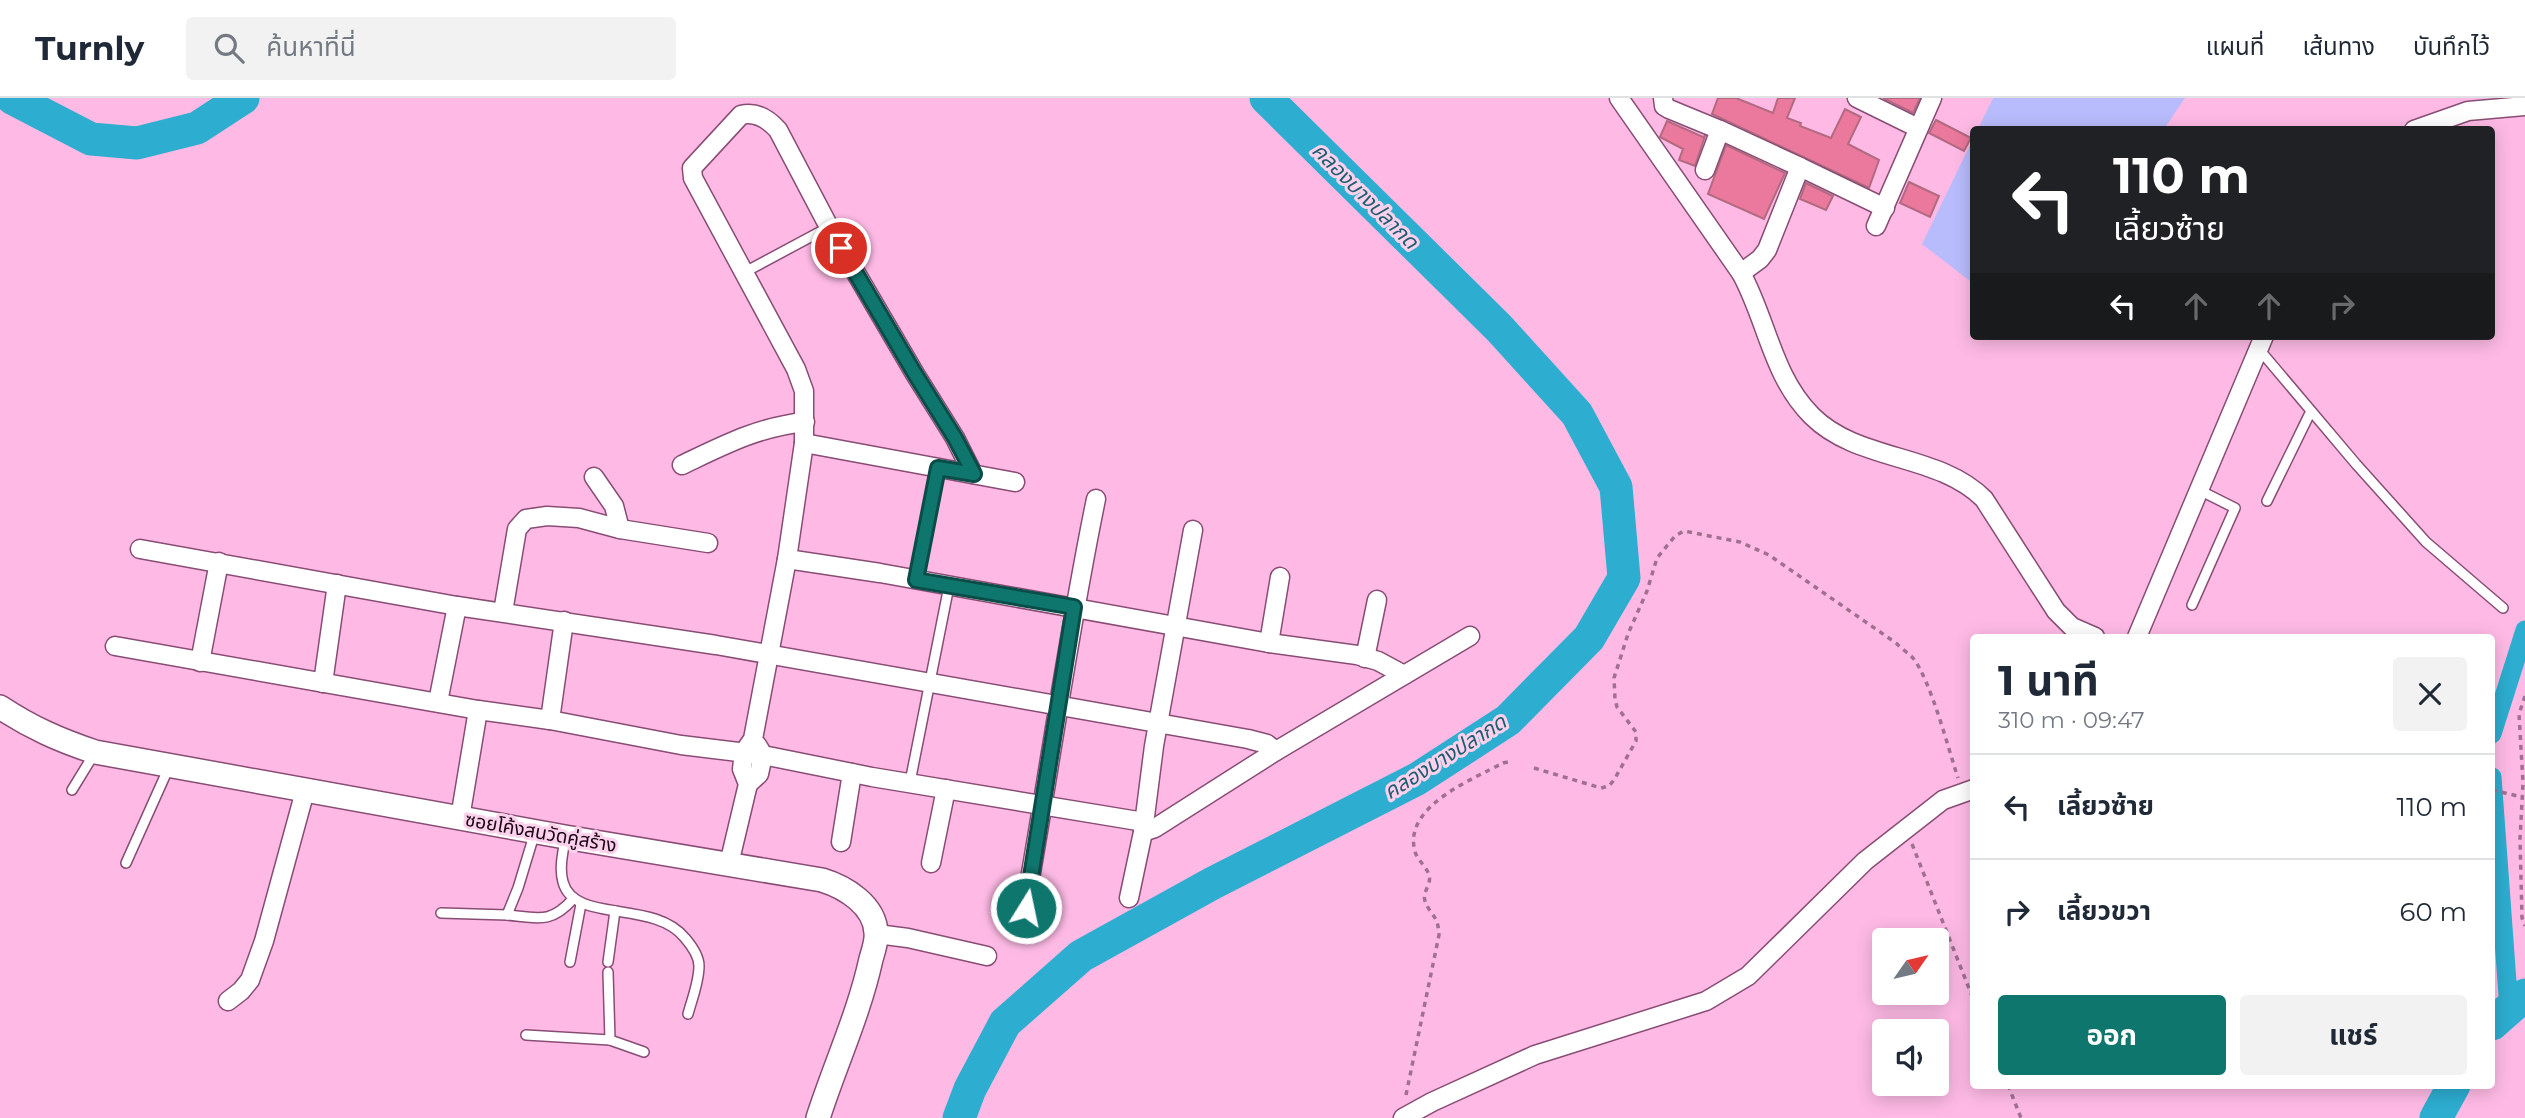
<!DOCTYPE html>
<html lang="th">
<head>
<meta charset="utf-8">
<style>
	:root { --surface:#fff; --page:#f2f2f3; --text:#1f2937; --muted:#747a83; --line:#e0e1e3; --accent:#0f766e }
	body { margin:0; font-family:Montserrat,"Noto Sans Thai",sans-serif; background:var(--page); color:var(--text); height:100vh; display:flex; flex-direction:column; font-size:26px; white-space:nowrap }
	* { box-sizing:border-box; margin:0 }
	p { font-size:23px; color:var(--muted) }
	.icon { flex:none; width:38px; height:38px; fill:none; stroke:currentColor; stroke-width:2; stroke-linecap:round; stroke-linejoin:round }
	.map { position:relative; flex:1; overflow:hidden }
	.details { position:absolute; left:1970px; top:536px; width:525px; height:455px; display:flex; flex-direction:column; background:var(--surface); border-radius:7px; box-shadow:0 4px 18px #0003 }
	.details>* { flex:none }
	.guide { position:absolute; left:1970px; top:28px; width:525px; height:214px; border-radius:7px; box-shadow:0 4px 18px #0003; background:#202124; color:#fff; overflow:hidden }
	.needle { width:46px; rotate:56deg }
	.buttons { position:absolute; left:1872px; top:830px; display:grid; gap:14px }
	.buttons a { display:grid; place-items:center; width:77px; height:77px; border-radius:7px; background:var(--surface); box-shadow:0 4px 18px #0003; font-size:35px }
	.pin { position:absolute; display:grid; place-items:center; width:60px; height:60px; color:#fff; margin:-30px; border:4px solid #fff; border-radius:50%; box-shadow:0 2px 7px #0007 }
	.me { position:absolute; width:77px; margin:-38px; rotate:10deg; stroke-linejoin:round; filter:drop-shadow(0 0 5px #0008) }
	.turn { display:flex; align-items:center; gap:24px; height:147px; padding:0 28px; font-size:32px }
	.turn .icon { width:91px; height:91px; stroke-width:2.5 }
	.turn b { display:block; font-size:49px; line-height:60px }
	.lanes { display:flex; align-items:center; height:66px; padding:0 28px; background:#0003; justify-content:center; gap:35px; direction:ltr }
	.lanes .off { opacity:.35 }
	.round { display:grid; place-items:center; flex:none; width:74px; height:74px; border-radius:7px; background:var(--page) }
	.headline { display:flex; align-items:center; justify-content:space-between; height:119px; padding:0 28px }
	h1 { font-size:42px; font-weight:700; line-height:52px }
	.primary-button { display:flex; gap:14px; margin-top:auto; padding:14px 28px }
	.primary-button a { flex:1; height:80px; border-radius:7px; background:var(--accent); color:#fff; font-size:28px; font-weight:700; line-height:80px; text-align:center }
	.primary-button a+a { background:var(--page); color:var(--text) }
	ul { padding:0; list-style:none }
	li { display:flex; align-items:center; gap:21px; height:105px; padding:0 28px; border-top:2px solid var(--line) }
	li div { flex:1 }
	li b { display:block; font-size:26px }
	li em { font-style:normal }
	header { display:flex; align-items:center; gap:42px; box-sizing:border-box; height:98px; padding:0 35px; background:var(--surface); border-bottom:2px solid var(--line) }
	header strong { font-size:33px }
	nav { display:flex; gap:38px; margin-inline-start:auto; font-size:24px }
	.search { width:490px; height:63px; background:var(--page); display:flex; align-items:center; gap:18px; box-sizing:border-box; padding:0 24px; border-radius:7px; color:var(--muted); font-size:26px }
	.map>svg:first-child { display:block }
	.green { fill:#b8bcfc }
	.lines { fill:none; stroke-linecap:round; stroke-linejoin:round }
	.canal { stroke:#2dadd0; stroke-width:19 }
	.river { stroke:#2dadd0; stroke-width:33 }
	.building { fill:#eb789d; stroke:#b16a7f; stroke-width:2 }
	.service-casing { stroke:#884d74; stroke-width:12 }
	.minor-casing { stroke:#884d74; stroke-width:21 }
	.tertiary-casing { stroke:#884d74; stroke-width:26 }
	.path { stroke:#a17090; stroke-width:3.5; stroke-dasharray:5 5; stroke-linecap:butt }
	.service { stroke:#fff; stroke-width:9 }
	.minor { stroke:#fff; stroke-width:18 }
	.tertiary { stroke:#fff; stroke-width:23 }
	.route-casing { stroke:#0a4d48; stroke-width:18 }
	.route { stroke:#0f766e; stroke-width:12 }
	.labels { text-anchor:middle; stroke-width:6; stroke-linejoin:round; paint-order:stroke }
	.street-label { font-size:19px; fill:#1d0616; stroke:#fbd1eb }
	.water-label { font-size:21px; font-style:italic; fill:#1c5d70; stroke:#fbd1eb }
</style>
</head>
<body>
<header>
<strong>Turnly</strong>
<div class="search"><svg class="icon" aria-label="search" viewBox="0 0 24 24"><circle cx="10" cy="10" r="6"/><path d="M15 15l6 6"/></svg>ค้นหาที่นี่</div>
<nav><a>แผนที่</a><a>เส้นทาง</a><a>บันทึกไว้</a></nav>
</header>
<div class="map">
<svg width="2525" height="1020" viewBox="0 0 2525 1020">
	<rect width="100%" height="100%" fill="#febae5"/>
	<g class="green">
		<polygon points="1993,0 2185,0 2164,31 1978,31"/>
		<polygon points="1974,39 1974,186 1922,146"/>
	</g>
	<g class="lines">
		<g class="canal">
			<polyline points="2492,636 2525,532"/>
			<polyline points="2492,679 2509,911"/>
		</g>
		<g class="river">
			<polyline points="12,0 91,41 137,45 197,30 243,0"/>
			<polyline points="2492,926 2525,897"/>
			<polyline points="959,1020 970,991 1005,925 1081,858 1213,785 1417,681 1508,622 1589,540 1624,480 1616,389 1577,316 1499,230 1266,0"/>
			<polyline points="2436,1020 2454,987"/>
		</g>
	</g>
	<g class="building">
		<polygon points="1718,0 1736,0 1773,15 1778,0 1795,0 1787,20 1801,25 1800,28 1831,40 1845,11 1861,19 1848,46 1879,62 1869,90 1712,16"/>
		<polygon points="1883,0 1920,0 1913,15"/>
		<polygon points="1936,22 1971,40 1964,53 1929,35"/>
		<polygon points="1667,23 1703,39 1705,38 1695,68 1679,62 1683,51 1660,39"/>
		<polygon points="1726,47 1785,75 1764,121 1708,96"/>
		<polygon points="1909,84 1939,98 1930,119 1900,105"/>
		<polygon points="1806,85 1833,98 1826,112 1800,101"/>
	</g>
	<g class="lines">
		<g class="service-casing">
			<g id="service">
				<polyline points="745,174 829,129"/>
				<polyline points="2258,250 2356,366 2426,444 2503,510"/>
				<polyline points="2267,403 2311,313"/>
				<polyline points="916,482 938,370"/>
				<polyline points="2192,507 2235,410 2199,392"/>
				<polyline points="910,684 949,488"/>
				<polyline points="72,692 94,656"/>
				<path d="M565,741c-2,14 -6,29 -2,43 11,42 91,17 122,56 6,7 14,18 14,28 0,16 -7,33 -11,48"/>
				<polyline points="126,765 169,669"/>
				<polyline points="441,815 507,817 518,790 535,734"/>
				<path d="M507,817c31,3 44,9 66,-16"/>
				<polyline points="570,864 581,806"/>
				<polyline points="608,864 615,813"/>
				<polyline points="608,874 610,942 644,954"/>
				<polyline points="526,937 610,942"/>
			</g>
		</g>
		<g class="minor-casing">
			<g id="minor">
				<path d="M1619,0l122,175c26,47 31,103 71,143 46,46 126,37 172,83l72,112 16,16 23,10"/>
				<polyline points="1663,0 1664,8 1669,11 1720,32 1705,72"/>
				<polyline points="1857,0 1918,30"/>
				<polyline points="1720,32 1800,69"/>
				<polyline points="2414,32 2468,13 2525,8"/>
				<polyline points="1876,128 1932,0"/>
				<polyline points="1741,175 1760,161 1767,152 1800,69 1885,110"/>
				<polyline points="804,345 1015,384"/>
				<path d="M682,367c42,-20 76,-38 123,-43"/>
				<polyline points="594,379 614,408 620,431"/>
				<polyline points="140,451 457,508 716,547 1248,641 1267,646 1276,653"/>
				<polyline points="787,461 880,475 1269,545 1357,557 1378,563 1404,577"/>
				<polyline points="503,514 517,431 526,421 547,418 579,420 620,431 708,445"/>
				<polyline points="2137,539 2264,238"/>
				<polyline points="1269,545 1280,479"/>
				<polyline points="115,548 478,612 550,622 681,647 763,657 872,679 1144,724"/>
				<polyline points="1365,560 1377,502"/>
				<polyline points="200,564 219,464"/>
				<polyline points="323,585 337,486"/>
				<polyline points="438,604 457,508"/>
				<polyline points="550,622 564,523"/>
				<polyline points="748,686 759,676 763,657 757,647"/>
				<polyline points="460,720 478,612"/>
				<polyline points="1143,734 1155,730 1276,653 1470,538"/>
				<polyline points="841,744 852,675"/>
				<polyline points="931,765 946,691"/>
				<path d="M729,766l19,-80 -6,-15 2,-17 9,-13 34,-180 17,-116v-52l-8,-22 -103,-191 -1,-10 49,-53c15,-4 28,5 37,15l51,97 86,147 40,64 18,36"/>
				<polyline points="1129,800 1143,734 1154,648 1193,432"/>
				<path d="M1025,810c24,-136 43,-273 71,-409"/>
				<polyline points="877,836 908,840 987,858"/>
				<polyline points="228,903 241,893 250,882 264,843 305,693"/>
				<polyline points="1403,1020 1432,1004 1535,957 1706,903 1748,878 1865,763 1943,702 1974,691"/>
			</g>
		</g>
		<g class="tertiary-casing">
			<path id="tertiary" d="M0,609c32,21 59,33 95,45l470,85 257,43c23,7 53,25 54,53 1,8 -3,19 -5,26 -12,55 -36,106 -53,159"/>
		</g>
		<g class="path">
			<polyline points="2525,598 2519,616 2523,685 2520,741 2522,820 2525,828"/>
			<path d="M1534,670l67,20 8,-2 5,-6 22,-39v-9l-19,-25 -2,-8 -1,-21 14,-44 19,-43 10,-33 18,-22 9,-5 56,11 29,13 127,88c5,5 12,10 17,15 18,23 35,90 45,120"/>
			<polyline points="2492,692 2522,699"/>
			<polyline points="1912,746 1974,903"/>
			<polyline points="2008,987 2021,1020"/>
			<path d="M1406,997l33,-160c-1,-21 -8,-18 -14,-34 -3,-9 7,-17 4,-26 -3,-10 -14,-16 -15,-28 -7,-42 59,-68 89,-84l9,-2"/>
		</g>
		<use href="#service" class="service"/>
		<use href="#minor" class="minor"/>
		<use href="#tertiary" class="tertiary"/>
	</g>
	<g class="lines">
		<g class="route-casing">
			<polyline id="route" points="841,150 915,276 955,340 974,376 938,370 916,482 1074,509 1026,810"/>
		</g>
		<use href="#route" class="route"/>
	</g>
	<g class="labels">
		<g class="street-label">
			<text transform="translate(541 734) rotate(10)" y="7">ซอยโค้งสนวัดคู่สร้าง</text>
		</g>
		<g class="water-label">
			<text transform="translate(1365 98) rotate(45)" y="7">คลองบางปลากด</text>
			<text transform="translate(1445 659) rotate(-32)" y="7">คลองบางปลากด</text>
		</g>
	</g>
</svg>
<div class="buttons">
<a><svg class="needle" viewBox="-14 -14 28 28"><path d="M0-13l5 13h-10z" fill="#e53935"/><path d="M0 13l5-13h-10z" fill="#747a83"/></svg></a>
<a><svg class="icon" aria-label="sound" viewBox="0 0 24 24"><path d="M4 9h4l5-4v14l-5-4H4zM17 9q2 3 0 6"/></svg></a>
</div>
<div class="pin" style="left:841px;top:150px;background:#d93025"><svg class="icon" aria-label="arrive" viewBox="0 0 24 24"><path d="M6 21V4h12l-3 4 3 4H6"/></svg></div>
<svg class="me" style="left:1026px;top:810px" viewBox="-20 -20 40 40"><circle r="17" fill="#0f766e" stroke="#fff" stroke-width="3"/><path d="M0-11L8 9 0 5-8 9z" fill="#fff"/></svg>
<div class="guide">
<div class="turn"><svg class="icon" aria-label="left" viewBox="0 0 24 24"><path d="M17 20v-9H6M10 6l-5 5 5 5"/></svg><div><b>110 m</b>เลี้ยวซ้าย</div></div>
<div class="lanes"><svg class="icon" aria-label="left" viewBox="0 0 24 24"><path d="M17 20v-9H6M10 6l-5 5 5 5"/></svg><svg class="icon off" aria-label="ahead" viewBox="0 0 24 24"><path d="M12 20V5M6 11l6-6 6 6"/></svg><svg class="icon off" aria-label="ahead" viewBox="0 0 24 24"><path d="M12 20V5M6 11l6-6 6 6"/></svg><svg class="icon off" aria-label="right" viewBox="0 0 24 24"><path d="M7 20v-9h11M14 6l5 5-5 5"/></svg></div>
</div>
<section class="details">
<div class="headline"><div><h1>1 นาที</h1><p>310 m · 09:47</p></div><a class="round"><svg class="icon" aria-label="close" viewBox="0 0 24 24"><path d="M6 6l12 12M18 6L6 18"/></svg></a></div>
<ul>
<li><svg class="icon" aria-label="left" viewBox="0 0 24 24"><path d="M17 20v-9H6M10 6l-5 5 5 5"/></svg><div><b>เลี้ยวซ้าย</b></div><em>110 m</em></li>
<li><svg class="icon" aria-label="right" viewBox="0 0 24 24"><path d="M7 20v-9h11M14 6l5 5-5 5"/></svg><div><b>เลี้ยวขวา</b></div><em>60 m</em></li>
</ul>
<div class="primary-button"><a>ออก</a><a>แชร์</a></div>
</section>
</div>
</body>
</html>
